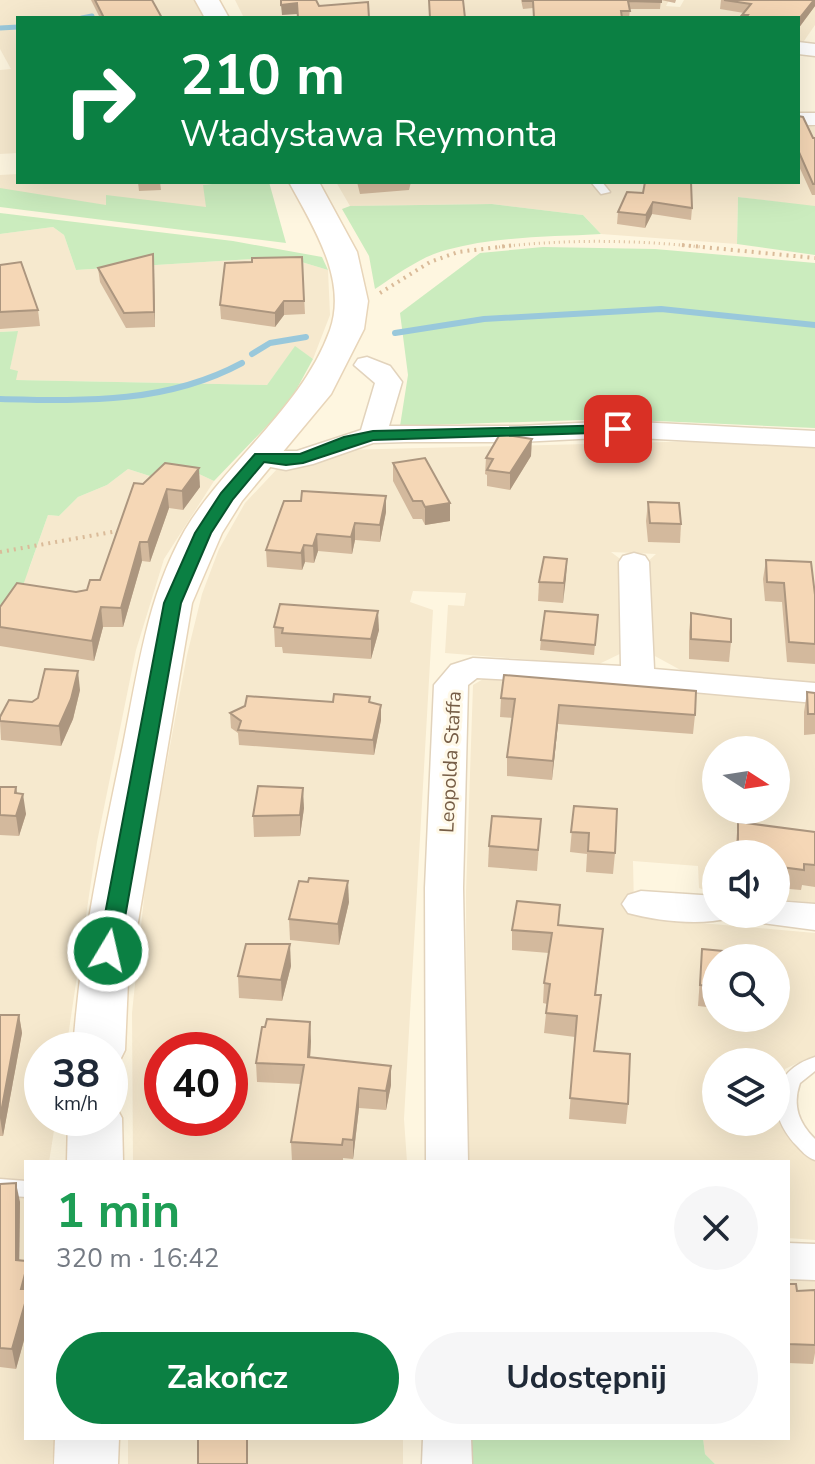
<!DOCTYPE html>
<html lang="pl">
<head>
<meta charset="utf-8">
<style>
	:root { --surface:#fff; --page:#f6f6f7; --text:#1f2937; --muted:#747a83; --accent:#0b8043 }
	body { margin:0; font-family:"Nunito Sans",sans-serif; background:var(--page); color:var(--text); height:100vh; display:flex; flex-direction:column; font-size:30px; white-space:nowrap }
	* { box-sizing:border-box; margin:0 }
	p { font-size:26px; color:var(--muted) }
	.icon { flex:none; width:44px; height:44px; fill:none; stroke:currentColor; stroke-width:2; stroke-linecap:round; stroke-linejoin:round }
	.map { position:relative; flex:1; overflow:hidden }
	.details { position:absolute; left:24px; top:1160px; width:766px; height:280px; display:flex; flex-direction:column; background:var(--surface); border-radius:0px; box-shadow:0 8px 32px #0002 }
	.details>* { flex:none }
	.top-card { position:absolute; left:16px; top:16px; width:784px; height:168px; border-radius:0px; box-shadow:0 8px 32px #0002; background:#0b8043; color:#fff; overflow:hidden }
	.needle { width:52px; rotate:102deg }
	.tools { position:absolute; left:702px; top:736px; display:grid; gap:16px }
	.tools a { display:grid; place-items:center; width:88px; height:88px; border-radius:50%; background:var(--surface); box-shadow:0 8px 32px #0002; font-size:40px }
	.speed { position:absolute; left:24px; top:1032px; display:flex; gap:16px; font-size:40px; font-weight:700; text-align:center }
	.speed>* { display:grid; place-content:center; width:104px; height:104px; border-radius:50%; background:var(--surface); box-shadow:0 8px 32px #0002; line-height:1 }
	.speed small { font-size:20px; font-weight:400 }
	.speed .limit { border:12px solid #d22; background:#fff; color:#111 }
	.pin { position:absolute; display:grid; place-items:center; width:68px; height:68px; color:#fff; margin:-34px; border-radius:16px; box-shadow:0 4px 12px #0006 }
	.me { position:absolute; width:88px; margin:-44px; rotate:9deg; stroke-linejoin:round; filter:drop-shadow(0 0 6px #0008) }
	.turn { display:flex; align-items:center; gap:28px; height:168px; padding:0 32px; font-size:36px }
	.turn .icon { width:104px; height:104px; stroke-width:2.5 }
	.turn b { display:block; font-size:56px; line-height:68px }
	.round { display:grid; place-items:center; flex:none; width:84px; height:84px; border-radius:42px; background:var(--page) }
	.head { display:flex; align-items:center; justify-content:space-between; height:136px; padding:0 32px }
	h1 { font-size:48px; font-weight:700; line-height:60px; color:#1e9e55 }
	.primary-button { display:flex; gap:16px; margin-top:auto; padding:16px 32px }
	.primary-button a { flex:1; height:92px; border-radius:48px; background:var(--accent); color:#fff; font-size:32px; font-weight:700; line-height:92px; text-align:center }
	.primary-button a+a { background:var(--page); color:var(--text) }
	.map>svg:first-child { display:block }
	.residential { fill:#f6e9ce; fill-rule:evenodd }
	.green { fill:#cbecbe }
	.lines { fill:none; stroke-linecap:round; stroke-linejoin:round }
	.stream-far1 { stroke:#99c8db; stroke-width:5 }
	.stream { stroke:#99c8db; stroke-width:6 }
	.lane-casing { stroke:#e2d3bc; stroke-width:3 }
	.street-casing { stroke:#e2d3bc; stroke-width:3 }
	.secondary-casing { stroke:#e8d5b9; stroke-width:3 }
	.path-far1 { stroke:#dabb99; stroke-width:3; stroke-dasharray:1 4; stroke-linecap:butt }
	.path { stroke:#dabb99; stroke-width:4; stroke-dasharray:2 5; stroke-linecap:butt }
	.lane { fill:#fff; fill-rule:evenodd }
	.street { fill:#fff; fill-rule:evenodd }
	.secondary { fill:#fff; fill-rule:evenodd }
	.wall { fill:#d3b99d }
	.shaded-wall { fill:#ac967f }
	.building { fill:#f5d7b6; stroke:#ac967f; stroke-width:2 }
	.route { fill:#0b8043; stroke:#07532c; stroke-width:2 }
	.labels { text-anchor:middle; stroke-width:6; stroke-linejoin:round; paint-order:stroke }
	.street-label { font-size:20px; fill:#765d46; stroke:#fff9e8 }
</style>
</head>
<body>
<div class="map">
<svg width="815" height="1464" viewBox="0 0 815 1464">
	<rect width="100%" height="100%" fill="#fef6e0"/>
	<g class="residential">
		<polygon points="0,0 195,0 205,18 18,18 18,153 0,154 0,70 11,69 0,49"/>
		<polygon points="235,0 669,0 666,6 680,7 684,0 815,0 815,25 804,41 798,43 798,18 244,18"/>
		<polygon points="798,124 815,127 815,207 738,197 737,244 601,234 583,215 492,204 350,206 336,182 798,182"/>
		<polygon points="18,174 18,182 230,182 203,185 211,209 112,209 0,192 0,175"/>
		<polygon points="53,227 64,235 76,270 285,257 328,270 330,315 313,359 295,347 267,385 15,380 10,369 17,331 0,332 0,234"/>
		<path d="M705,441l110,5v239l-129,-12 -33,-18 -7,-92 10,-9 -45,-2 12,9 5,89 -31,15 -152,-12 3,-48 16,1 2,-13 -53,-2 -3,11 23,8 -29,509 3,43h-274l-1,-149 15,-144 40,-214 15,-61 17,-45 26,-46 33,-35 64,-18zM162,1050h68v68h-68z"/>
		<polygon points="128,469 153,477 199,474 214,481 164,559 136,650 97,842 66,1050 42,1050 42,1118 56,1118 49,1162 26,1162 26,1438 55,1438 52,1464 0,1464 0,607 29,569 48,515 59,516 78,497 107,485"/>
		<path d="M485,678l330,24v201l-39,-4v-45h-60v40l-17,-6 -1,-22 -65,-5 1,47 44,13 137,12v125h-7l-23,11 -7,35 6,26 31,30v80l-27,-2v-76h-321l-1,-270 7,-207zM716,750h60v60h-60zM716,958h60v60h-60zM716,1062h60v60h-60z"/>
		<polygon points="788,1271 815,1272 815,1464 715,1464 705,1454 703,1438 788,1438"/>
		<rect x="128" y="1438" width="275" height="26"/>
	</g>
	<g class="green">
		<polygon points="230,182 269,182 286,243 0,207 0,188 106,205 106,195 206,207 203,185"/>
		<polygon points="738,197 815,206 815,255 737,244"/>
		<path d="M492,204l91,11 18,19c-51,3 -105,2 -155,16 -26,7 -48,24 -71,39l-6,-33 -27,-47 8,-3z"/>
		<polygon points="0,213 233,241 322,257 328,270 285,257 76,270 64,235 53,227 0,234"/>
		<polygon points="543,247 655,249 815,263 815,428 612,419 400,426 408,375 400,313 480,253"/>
		<polygon points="18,331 10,369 18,371 16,380 267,385 295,346 313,359 289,403 214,481 199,474 153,477 128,469 107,485 78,497 59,516 48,515 15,608 0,607 0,332"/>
		<polygon points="459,1438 703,1438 705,1454 715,1464 458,1464"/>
	</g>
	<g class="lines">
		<g class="stream-far1">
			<polyline points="82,18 92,16"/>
			<polyline points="0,28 18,27"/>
		</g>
		<g class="stream">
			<polyline points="395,333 484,319 661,309 815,325"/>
			<polyline points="252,354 270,343 306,337"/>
			<path d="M0,399c84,2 166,5 242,-36"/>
		</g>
		<g class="lane-casing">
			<g id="lane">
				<polygon points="591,182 602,182 610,192 601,194"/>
				<path d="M815,1057v14l-15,12c-8,23 -1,40 15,56v21c-9,-3 -13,-9 -19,-15 -31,-33 -26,-74 19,-88z"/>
				<polygon points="0,1179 26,1181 26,1197 0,1195"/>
			</g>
		</g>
		<g class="street-casing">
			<g id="street">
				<polygon points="798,42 815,44 815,56 798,54"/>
				<rect x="798" y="113" width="17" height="12"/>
				<polygon points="367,357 390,366 402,382 389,426 520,426 618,421 815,431 815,447 618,437 520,442 407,442 373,443 313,464 286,470 250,463 246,457 250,451 297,451 361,430 375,383 354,365 358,359"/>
				<polygon points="634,553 645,556 649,562 654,669 815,683 815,703 638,687 477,678 468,685 463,888 468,1162 426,1162 425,888 434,685 451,665 473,658 621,666 619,562 623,556"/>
				<path d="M641,891l75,5v18h16l-3,4c-28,8 -72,3 -101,-5l-6,-9 6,-9z"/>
				<polygon points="776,901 815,904 815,930 762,923 756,914 776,914"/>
				<polygon points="788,1243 815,1244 815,1280 788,1279"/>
				<polygon points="423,1438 471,1438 472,1464 422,1464"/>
			</g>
		</g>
		<g class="secondary-casing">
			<g id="secondary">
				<polygon points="195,0 219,0 229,18 205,18"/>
				<path d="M289,182h30l38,70 11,49 -4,28 -33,65 -89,107 -20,32 -30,70 -64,378 -3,69 -7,14 -8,2v-16h-37c7,-103 29,-204 50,-305 15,-74 24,-149 62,-215 42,-70 117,-122 145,-200 18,-51 -18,-105 -41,-148z"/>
				<polygon points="110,1102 114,1103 122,1118 123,1162 67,1162 68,1118 110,1118"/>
				<polygon points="55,1438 119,1438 118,1464 54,1464"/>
			</g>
		</g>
		<path class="path-far1" d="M499,247c67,-8 136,-7 203,0"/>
		<g class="path">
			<polyline points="682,245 815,258"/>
			<polyline points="380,293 430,262 458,252 515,245"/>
			<polyline points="0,552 123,530"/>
		</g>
		<use href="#lane" class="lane"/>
		<use href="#street" class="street"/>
		<use href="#secondary" class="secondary"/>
	</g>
	<g class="wall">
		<polygon points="91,0 152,0 162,18 100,18"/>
		<polygon points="521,0 676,0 675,3 661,0 660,9 630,9 629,18 533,18 533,8 523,9"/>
		<polygon points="721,0 815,0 815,6 798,29 798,18 742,18 744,13 720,9"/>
		<polygon points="798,116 813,138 815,138 815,195 812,195 798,164"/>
		<polygon points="138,182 160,182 161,190 139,191"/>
		<polygon points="357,182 411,182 409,190 360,194"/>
		<polygon points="643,193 692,208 691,220 652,214 645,228 617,224 618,212"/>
		<polygon points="153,254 155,327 126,328 100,282 98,268"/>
		<polygon points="302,257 305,314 284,315 275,327 221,319 220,305 252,262"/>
		<polygon points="0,265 38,310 40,326 0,329"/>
		<polygon points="531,456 510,490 487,486 487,475 485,474 486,458"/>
		<polygon points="393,463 450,521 425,525 422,519 413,519 393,481"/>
		<polygon points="134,483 200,487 183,510 169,508 150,562 142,561 123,627 103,627 94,661 0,646 0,607 87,590 100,580"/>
		<polygon points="648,502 681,524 680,543 648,542 646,521"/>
		<polygon points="386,512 380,542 355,540 352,554 318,551 314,563 305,562 302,570 267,567 266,550"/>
		<polygon points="567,559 563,603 538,601 539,582"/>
		<polygon points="766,560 815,595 815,664 787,662 782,602 765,601 763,579"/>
		<polygon points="691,613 731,642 729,662 689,659 689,632"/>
		<polygon points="598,615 594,655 540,650 541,640"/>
		<polygon points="274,627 379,630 371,659 283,653 282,647 275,647"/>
		<polygon points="80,690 73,719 61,746 1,740 0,721 32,702"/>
		<polygon points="807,692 815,693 815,734 804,735 804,712"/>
		<polygon points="370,697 370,703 381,705 381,720 374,755 239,745 238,733 231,728 230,713"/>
		<polygon points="501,698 695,715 693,734 558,724 552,780 507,776 507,757 513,718 500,717"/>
		<polygon points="0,787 17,794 26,814 19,836 0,835"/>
		<polygon points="574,806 615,853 613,874 586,872 587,854 570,852"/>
		<polygon points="304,808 300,836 254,837 253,816"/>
		<polygon points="541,819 537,871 488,867 489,846"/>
		<polygon points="738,822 815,832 815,887 802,885 801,890 778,888 778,883 776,883 776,854 735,854"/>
		<polygon points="349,902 339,945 290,940 289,919"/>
		<polygon points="559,925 603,929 596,995 601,995 595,1051 628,1104 626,1124 569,1119 575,1037 544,1033 547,1004 543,1003 544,983 549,953 512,950 512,930"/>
		<polygon points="702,949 716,958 716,1008 698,1006"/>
		<polygon points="291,966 282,1001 239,998 238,976"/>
		<polygon points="0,1015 19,1015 22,1033 3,1136 0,1136"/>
		<polygon points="311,1041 310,1057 391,1066 391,1085 386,1110 359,1108 353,1159 343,1158 343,1162 292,1162 291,1142 301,1084 257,1082 256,1063"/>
		<polygon points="0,1184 20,1202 19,1260 26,1261 26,1333 16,1369 0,1367"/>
		<polygon points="788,1284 797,1291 815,1290 815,1353 813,1364 788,1363"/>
	</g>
	<g class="shaded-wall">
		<polygon points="814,0 815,0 815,6 798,29 798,20"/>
		<polygon points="297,3 298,14 282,15 281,5"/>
		<polygon points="653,202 652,214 645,228 646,215"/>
		<polygon points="153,254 154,268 155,327 154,312"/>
		<polygon points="284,301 284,315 275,327 275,313"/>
		<polygon points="532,439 531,456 510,490 510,473"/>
		<polygon points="199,468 200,487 183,510 182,491"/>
		<polygon points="167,489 169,508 150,562 148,542"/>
		<polygon points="386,496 386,512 380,542 380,525"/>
		<polygon points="450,503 450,521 425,525 425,507"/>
		<polygon points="355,523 355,540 352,554 351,537"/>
		<polygon points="317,534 318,551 314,563 313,546"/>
		<polygon points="140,542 142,561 123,627 121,608"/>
		<polygon points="304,545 305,562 302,570 301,553"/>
		<polygon points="567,559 566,578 563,603 564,583"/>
		<polygon points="101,607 103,627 94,661 92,641"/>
		<polygon points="378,611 379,630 371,659 371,639"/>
		<polygon points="78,671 80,690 73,719 61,746 59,726"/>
		<polygon points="381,705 381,720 374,755 373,740"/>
		<polygon points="559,705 558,724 552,780 553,761"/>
		<polygon points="16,787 19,805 23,794 26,814 19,836 16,816 15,793"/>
		<polygon points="303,788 304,808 300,836 300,815"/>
		<polygon points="348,881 349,902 339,945 338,924"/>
		<polygon points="290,944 291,966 282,1001 281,980"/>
		<polygon points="19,1015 22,1033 3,1136 0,1118"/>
		<polygon points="310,1022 311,1041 309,1076 308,1057"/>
		<polygon points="391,1066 391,1085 386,1110 386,1091"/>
		<polygon points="359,1088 359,1108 353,1159 353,1140"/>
		<polygon points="16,1183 20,1202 19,1279 16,1260"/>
		<polygon points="26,1270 26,1333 16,1369 12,1349 21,1289"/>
	</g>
	<g class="building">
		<polygon points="95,0 152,0 162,18 104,18"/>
		<polygon points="281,0 316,0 319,6 368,2 369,18 298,18 297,3 281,5"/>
		<polygon points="429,0 463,0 465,18 430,18"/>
		<polygon points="523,0 661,0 661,2 628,1 630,11 621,11 622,18 534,18 533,1 523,1"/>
		<polygon points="724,0 814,0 798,20 798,18 746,18 748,15 742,15 751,4"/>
		<polygon points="798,116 803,117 813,138 815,138 815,184 813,184 798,150"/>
		<polygon points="645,182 691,182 692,208 653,202 646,215 618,212 627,192 643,193"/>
		<polygon points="153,254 154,312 124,313 98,268"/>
		<polygon points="302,257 304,301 284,301 275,313 220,305 225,263 252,262 252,258"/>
		<polygon points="21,262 38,310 0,312 0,265"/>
		<polygon points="500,434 532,439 510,473 487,470 493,459 486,458"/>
		<polygon points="425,458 450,503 425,507 422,501 413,501 393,463"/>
		<polygon points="165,463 199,468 182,491 167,489 148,542 140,542 121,608 101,607 92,641 0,627 0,607 17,583 76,592 87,590 90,580 100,580 134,483 143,484"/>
		<polygon points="302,491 386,496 380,525 355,523 351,537 317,534 313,546 304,545 301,553 266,550 284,501 301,501"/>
		<polygon points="648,502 679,503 681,524 650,523"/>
		<polygon points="544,557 567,559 564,583 539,582"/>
		<polygon points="766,560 811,562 815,595 815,644 789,642 784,583 767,582"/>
		<polygon points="280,604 378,611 371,639 282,633 283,628 274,627"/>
		<polygon points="545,611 598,615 595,645 541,640"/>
		<polygon points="691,613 731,619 731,642 691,639"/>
		<polygon points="45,669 78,671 71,699 59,726 0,721 0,717 9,700 32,702 38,698"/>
		<polygon points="504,675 696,691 695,715 559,705 553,761 507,757 515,699 501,698"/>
		<polygon points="807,692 815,693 815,714 808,714"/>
		<polygon points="334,694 370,697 369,702 381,705 373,740 238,730 241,721 230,713 245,706 247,696 333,702"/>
		<polygon points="258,786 303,788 300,815 253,816"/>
		<polygon points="0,787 16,787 15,793 23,794 16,816 0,815"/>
		<polygon points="574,806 617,809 615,853 588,851 589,833 571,832"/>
		<polygon points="492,816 541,819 538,850 489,846"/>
		<polygon points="738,822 815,832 815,865 804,864 804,870 781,867 781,862 776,862 776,854 738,854"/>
		<polygon points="309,878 348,881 338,924 289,919 299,881 308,882"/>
		<polygon points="517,901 560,905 558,925 603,929 595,995 601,995 594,1051 630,1054 628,1104 570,1098 577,1016 546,1013 550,984 544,983 552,933 512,930"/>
		<polygon points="246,944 290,944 281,980 238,976"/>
		<polygon points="702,949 755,954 755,958 716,958 716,986 700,985"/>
		<polygon points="0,1015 19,1015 0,1118"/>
		<polygon points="267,1019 310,1022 308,1057 391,1066 386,1091 359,1088 353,1140 343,1139 342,1145 291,1142 304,1065 256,1063 262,1027 265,1027"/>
		<polygon points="16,1183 16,1260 26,1261 26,1270 21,1289 26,1289 26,1300 12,1349 0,1348 0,1184"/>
		<polygon points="788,1284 796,1284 797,1291 815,1290 815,1345 788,1344"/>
		<rect x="198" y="1438" width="49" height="26"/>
	</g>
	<polygon class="route" points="618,425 623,426 623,432 373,440 303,463 286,465 264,462 233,499 211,533 181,603 119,951 115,956 101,956 98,951 164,603 195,533 221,493 255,454 300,454 344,437 373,431"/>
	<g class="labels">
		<g class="street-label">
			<text transform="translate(450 762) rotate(-87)" y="7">Leopolda Staffa</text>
		</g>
	</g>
</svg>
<div class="tools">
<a><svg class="needle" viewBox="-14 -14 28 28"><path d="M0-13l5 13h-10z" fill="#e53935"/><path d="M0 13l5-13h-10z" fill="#747a83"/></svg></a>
<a><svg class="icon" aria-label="sound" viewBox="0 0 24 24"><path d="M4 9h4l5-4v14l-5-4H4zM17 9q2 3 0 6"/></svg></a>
<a><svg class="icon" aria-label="search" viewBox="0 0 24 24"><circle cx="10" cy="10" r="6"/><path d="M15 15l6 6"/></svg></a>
<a><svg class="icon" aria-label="layers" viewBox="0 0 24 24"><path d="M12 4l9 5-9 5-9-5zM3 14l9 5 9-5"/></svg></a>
</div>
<div class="speed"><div>38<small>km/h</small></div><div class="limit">40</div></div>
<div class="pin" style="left:618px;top:429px;background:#d93025"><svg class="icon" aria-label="arrive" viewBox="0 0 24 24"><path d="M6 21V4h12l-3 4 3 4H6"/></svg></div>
<svg class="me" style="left:108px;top:951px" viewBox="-20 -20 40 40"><circle r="17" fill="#0b8043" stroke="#fff" stroke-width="3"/><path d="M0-11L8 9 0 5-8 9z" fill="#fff"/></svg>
<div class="top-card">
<div class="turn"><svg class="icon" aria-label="right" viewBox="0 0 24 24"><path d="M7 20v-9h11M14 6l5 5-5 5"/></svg><div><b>210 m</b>Władysława Reymonta</div></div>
</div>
<section class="details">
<div class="head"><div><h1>1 min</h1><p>320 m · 16:42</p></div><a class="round"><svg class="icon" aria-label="close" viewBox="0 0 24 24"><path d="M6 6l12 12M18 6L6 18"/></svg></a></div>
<div class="primary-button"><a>Zakończ</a><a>Udostępnij</a></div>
</section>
</div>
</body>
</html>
